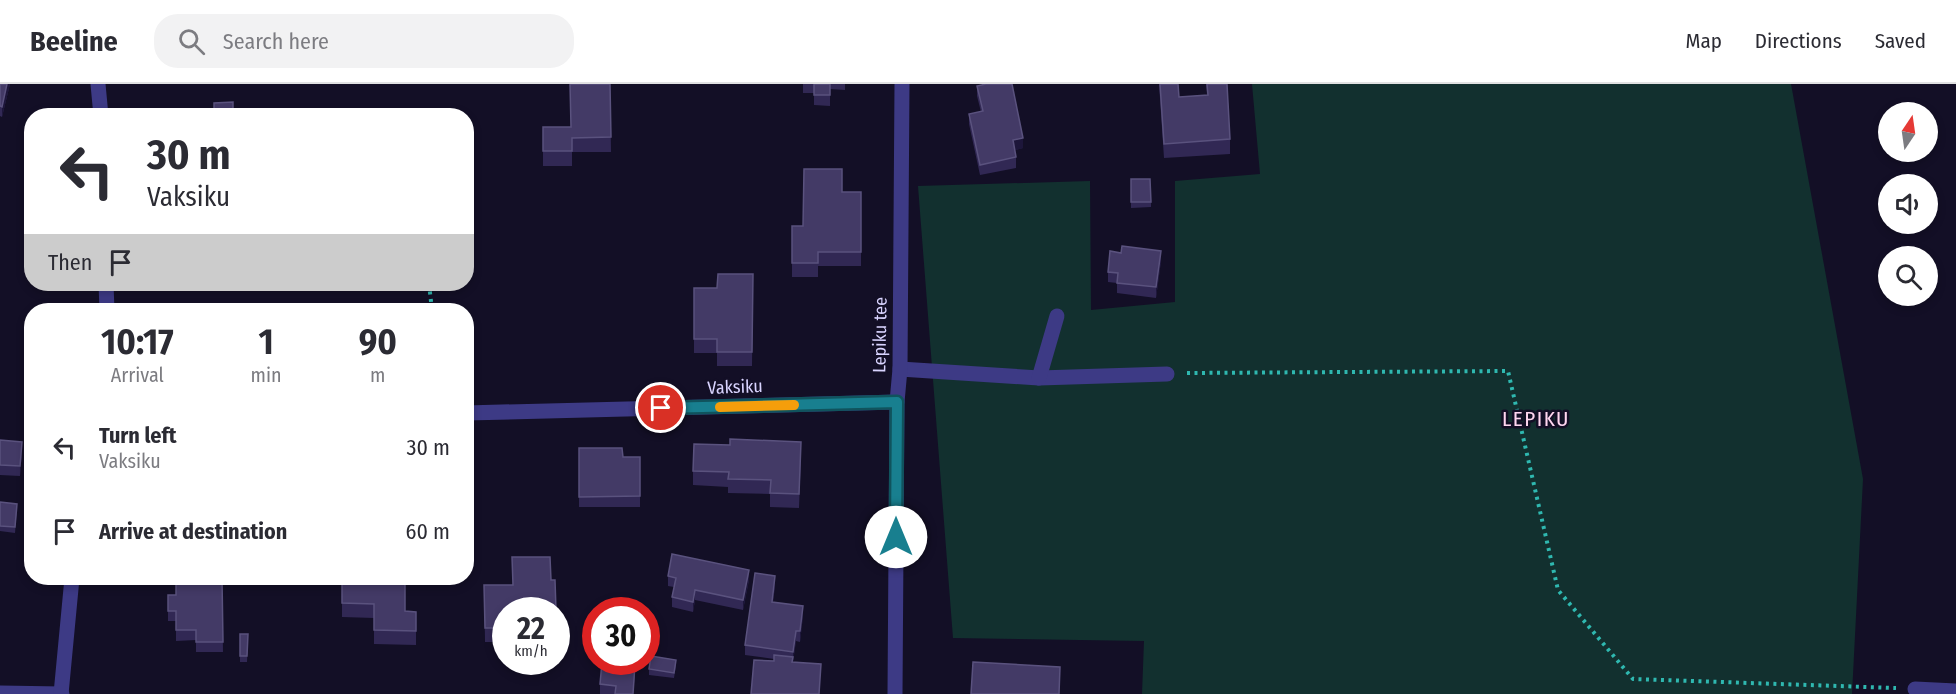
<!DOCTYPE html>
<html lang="en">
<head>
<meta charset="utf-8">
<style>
	:root { --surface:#fff; --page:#f2f2f3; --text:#2b2b33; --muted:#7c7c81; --line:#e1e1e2 }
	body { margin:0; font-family:"Fira Sans Condensed",sans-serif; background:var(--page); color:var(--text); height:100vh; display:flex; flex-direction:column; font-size:22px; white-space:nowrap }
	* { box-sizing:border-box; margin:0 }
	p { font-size:20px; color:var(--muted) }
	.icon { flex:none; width:33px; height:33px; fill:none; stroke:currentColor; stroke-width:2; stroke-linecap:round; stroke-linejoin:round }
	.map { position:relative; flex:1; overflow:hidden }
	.panel { position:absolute; left:24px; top:219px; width:450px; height:282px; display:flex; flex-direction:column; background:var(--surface); border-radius:24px; box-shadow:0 3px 9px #0003 }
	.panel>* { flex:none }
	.guide { position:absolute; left:24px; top:24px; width:450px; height:183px; border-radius:24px; box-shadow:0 3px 9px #0003; background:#fff; color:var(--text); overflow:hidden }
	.needle { width:39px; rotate:13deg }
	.fabs { position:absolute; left:1878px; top:18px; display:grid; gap:12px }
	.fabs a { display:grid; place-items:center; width:60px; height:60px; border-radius:50%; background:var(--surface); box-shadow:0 3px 9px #0003; font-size:30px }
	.speed { position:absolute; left:492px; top:513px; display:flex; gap:12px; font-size:30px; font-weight:700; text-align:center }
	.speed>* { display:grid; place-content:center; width:78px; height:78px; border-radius:50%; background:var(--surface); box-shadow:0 3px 9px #0003; line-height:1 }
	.speed small { font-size:15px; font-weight:400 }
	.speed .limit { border:9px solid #d22; background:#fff; color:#111 }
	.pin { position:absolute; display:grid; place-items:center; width:51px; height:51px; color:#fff; margin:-26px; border:3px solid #fff; border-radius:50%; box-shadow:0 2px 6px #0007 }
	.me { position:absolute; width:66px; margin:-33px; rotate:0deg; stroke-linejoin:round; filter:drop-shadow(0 0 4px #0008) }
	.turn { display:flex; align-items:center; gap:21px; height:126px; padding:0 24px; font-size:27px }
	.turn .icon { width:78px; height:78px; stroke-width:2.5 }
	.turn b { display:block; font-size:42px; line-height:51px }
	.then { display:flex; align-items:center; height:57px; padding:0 24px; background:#0003; gap:12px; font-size:22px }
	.eta { display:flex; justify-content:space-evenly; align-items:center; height:102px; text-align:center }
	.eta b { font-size:36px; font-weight:700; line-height:42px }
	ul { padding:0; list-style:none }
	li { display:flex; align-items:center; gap:18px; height:84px; padding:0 24px }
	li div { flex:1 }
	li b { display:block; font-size:22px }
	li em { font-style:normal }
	header { display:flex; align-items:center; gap:36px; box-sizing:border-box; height:84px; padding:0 30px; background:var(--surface); border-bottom:2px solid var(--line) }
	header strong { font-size:28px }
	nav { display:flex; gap:33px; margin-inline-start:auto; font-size:21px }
	.search { width:420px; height:54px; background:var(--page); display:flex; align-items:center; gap:15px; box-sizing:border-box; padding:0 21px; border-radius:24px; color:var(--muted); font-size:22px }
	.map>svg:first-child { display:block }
	.green { fill:#12302f }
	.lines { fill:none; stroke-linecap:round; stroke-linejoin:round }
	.path { stroke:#2fb8b0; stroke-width:4; stroke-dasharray:3 4.5; stroke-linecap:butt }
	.service { stroke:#3d3a85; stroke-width:15 }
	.minor { stroke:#3d3a85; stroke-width:15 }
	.wall { fill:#312854 }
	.shaded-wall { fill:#1d163a }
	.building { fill:#433a66; stroke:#5a527e; stroke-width:1.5 }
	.route-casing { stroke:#10535d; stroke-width:15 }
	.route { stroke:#187f8f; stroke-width:10 }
	.slow { stroke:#f59e0b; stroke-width:10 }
	.labels { text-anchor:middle; stroke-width:5; stroke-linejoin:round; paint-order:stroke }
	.street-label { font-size:18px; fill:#d9d4ff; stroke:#130f26 }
	.quarter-label { font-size:21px; letter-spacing:1.5px; fill:#ffd6f0; stroke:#130f26 }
</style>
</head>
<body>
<header>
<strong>Beeline</strong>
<div class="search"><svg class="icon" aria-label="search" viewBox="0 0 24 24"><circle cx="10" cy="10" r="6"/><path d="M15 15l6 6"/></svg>Search here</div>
<nav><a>Map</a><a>Directions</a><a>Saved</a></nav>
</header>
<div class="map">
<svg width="1956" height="610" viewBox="0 0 1956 610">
	<rect width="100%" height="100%" fill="#130f26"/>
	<polygon class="green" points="1252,0 1791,0 1863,395 1852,610 1142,610 1144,557 953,554 918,102 1090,97 1091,226 1175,218 1175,97 1260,90"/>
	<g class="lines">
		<g class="path">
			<polyline points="429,200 432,226"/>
			<polyline points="1187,289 1508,287 1558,506 1633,595 1896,604"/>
		</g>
		<g class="service">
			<polyline points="900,285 1039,294 1167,290"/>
			<polyline points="1039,294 1057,232"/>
			<polyline points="0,609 62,610"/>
		</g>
		<g class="minor">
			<polyline points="98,0 101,32"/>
			<polyline points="106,200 107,226"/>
			<polyline points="466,329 897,318"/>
			<polyline points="1915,605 1956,607"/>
			<polyline points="61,610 72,494"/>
			<polyline points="895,610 897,318 900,285 902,0"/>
		</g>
	</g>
	<g class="wall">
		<polygon points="0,0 10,0 2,33 0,32"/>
		<polygon points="610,0 611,68 572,68 572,82 543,82 543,43 571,43"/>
		<polygon points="803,0 845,0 845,6 830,5 830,22 814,21 814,9 803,9"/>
		<polygon points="1159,0 1178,0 1179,13 1207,11 1206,0 1227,0 1230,55 1230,70 1164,74"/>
		<polygon points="977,2 1023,64 1015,66 1016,73 1016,84 980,91 969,40 969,30 981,28 977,12"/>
		<polygon points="1131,95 1151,118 1151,123 1131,124"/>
		<polygon points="842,108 861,108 861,182 818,182 818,193 792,193 792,142 803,142"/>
		<polygon points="1161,177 1156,214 1117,209 1117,199 1108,198 1108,188"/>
		<polygon points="753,190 752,282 717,282 717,269 694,269 694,204 717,204"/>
		<polygon points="0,356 22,368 20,392 0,391"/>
		<polygon points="579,364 623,373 640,373 640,423 579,423"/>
		<polygon points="801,372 799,424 770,423 770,410 728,409 728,403 693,401 693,387"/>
		<polygon points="0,418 17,425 15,449 0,447"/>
		<polygon points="550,473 506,526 506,558 485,558 484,501 512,501"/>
		<polygon points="668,492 749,496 743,526 695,516 693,528 672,523 672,513 674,503 668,502"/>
		<polygon points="222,494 223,568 196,568 196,556 176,557 176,537 168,537 168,511 176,511"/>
		<polygon points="342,494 405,527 416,528 416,561 374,560 374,534 342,533"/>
		<polygon points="775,502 773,518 803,532 800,558 796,557 793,578 821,590 774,575 745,571 745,561"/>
		<polygon points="240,550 248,550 247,578 240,578"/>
		<polygon points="676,581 674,594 649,591 649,585"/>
		<polygon points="635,590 633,610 600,610 600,600"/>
	</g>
	<g class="shaded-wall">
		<polygon points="7,0 10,0 2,33 2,23"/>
		<polygon points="1023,54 1023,64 1013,67 1013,56"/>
		<polygon points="1161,167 1161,177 1156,214 1156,203"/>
		<polygon points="22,358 22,368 20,392 20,382"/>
		<polygon points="749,486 749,496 743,526 743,516"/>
		<polygon points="775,492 775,502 772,528 772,518"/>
		<polygon points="695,506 695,516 693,528 693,518"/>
		<polygon points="803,522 803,532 800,558 800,547"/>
		<polygon points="796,547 796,557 793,578 793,568"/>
	</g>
	<g class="building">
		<polygon points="0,0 7,0 2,23 0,22"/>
		<polygon points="570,0 610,0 611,53 572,54 572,67 543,67 543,43 571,43"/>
		<rect x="814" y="0" width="16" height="11"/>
		<polygon points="986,0 1012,0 1023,54 1013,56 1016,73 980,81 969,30 983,27 977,2"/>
		<polygon points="1160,0 1178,0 1179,13 1208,11 1207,0 1227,0 1230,55 1164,60"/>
		<polygon points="233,18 233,32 214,32 214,19"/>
		<polygon points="804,85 842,85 842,108 861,108 861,168 818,168 818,179 792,179 792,142 803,142"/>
		<polygon points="1131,95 1150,95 1151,118 1131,118"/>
		<polygon points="1122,162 1161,167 1156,203 1117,199 1118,189 1108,188 1110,167 1121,169"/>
		<polygon points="718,190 753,190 752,268 717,268 717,255 694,255 694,204 717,204"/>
		<polygon points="730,355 801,358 799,410 770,409 771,396 728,395 729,388 693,387 694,360 730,361"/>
		<polygon points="0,356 22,358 20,382 0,381"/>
		<polygon points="579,364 622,364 623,373 640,373 640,412 579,413"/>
		<polygon points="0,418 17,420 15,443 0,442"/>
		<polygon points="672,470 749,486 743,516 695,506 693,518 672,513 676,494 668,492"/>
		<polygon points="512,473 550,473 551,496 555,496 556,526 506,526 506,544 485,544 484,501 513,501"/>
		<polygon points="755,489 775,492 772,518 803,522 800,547 796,547 793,568 745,561"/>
		<polygon points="176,494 222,494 223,558 196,558 196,546 176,546 176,527 168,527 168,511 176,511"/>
		<polygon points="342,494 405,494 405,527 416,528 416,547 374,546 374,520 342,519"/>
		<polygon points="240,550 248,550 247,572 240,572"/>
		<polygon points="774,571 793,573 792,578 821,580 819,610 751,610 754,576 774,577"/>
		<polygon points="651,572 676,576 674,589 649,585"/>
		<polygon points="602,578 635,580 633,610 615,610 616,602 600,600"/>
		<polygon points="973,578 1060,583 1059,610 971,610"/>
	</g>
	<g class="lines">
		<g class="route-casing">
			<polyline id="route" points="661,324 897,318 896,453"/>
		</g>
		<use href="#route" class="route"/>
		<polyline class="slow" points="720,323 794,321"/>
	</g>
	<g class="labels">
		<g class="street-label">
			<text transform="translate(880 251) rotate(-89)" y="6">Lepiku tee</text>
			<text transform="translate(735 303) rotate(-2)" y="6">Vaksiku</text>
		</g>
		<g class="quarter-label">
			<text x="1536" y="342">LEPIKU</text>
		</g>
	</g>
</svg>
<div class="fabs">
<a><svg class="needle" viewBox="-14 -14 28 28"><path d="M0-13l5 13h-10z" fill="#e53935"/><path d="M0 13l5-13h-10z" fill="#7c7c81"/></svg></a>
<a><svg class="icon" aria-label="sound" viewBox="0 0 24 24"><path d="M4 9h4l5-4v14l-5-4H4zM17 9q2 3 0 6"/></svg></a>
<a><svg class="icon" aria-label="search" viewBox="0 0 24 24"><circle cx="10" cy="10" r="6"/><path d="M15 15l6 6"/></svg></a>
</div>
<div class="speed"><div>22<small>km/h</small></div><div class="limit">30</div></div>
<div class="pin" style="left:661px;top:324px;background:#d93025"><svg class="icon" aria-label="arrive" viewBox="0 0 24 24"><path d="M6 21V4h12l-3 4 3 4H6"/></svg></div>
<svg class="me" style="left:896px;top:453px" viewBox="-20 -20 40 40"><circle r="19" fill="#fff"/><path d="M0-13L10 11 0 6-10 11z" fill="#187f8f"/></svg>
<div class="guide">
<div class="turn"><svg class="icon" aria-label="left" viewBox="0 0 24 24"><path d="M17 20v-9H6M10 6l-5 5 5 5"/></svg><div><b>30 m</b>Vaksiku</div></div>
<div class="then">Then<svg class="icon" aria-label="arrive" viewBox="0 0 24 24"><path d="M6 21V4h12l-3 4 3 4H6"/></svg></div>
</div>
<section class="panel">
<div class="eta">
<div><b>10:17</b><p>Arrival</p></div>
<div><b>1</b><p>min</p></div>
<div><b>90</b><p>m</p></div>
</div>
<ul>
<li><svg class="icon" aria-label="left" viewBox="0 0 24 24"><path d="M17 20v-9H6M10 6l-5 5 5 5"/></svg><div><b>Turn left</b><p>Vaksiku</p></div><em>30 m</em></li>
<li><svg class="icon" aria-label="arrive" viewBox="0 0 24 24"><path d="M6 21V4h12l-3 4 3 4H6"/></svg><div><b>Arrive at destination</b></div><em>60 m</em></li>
</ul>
</section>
</div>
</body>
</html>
